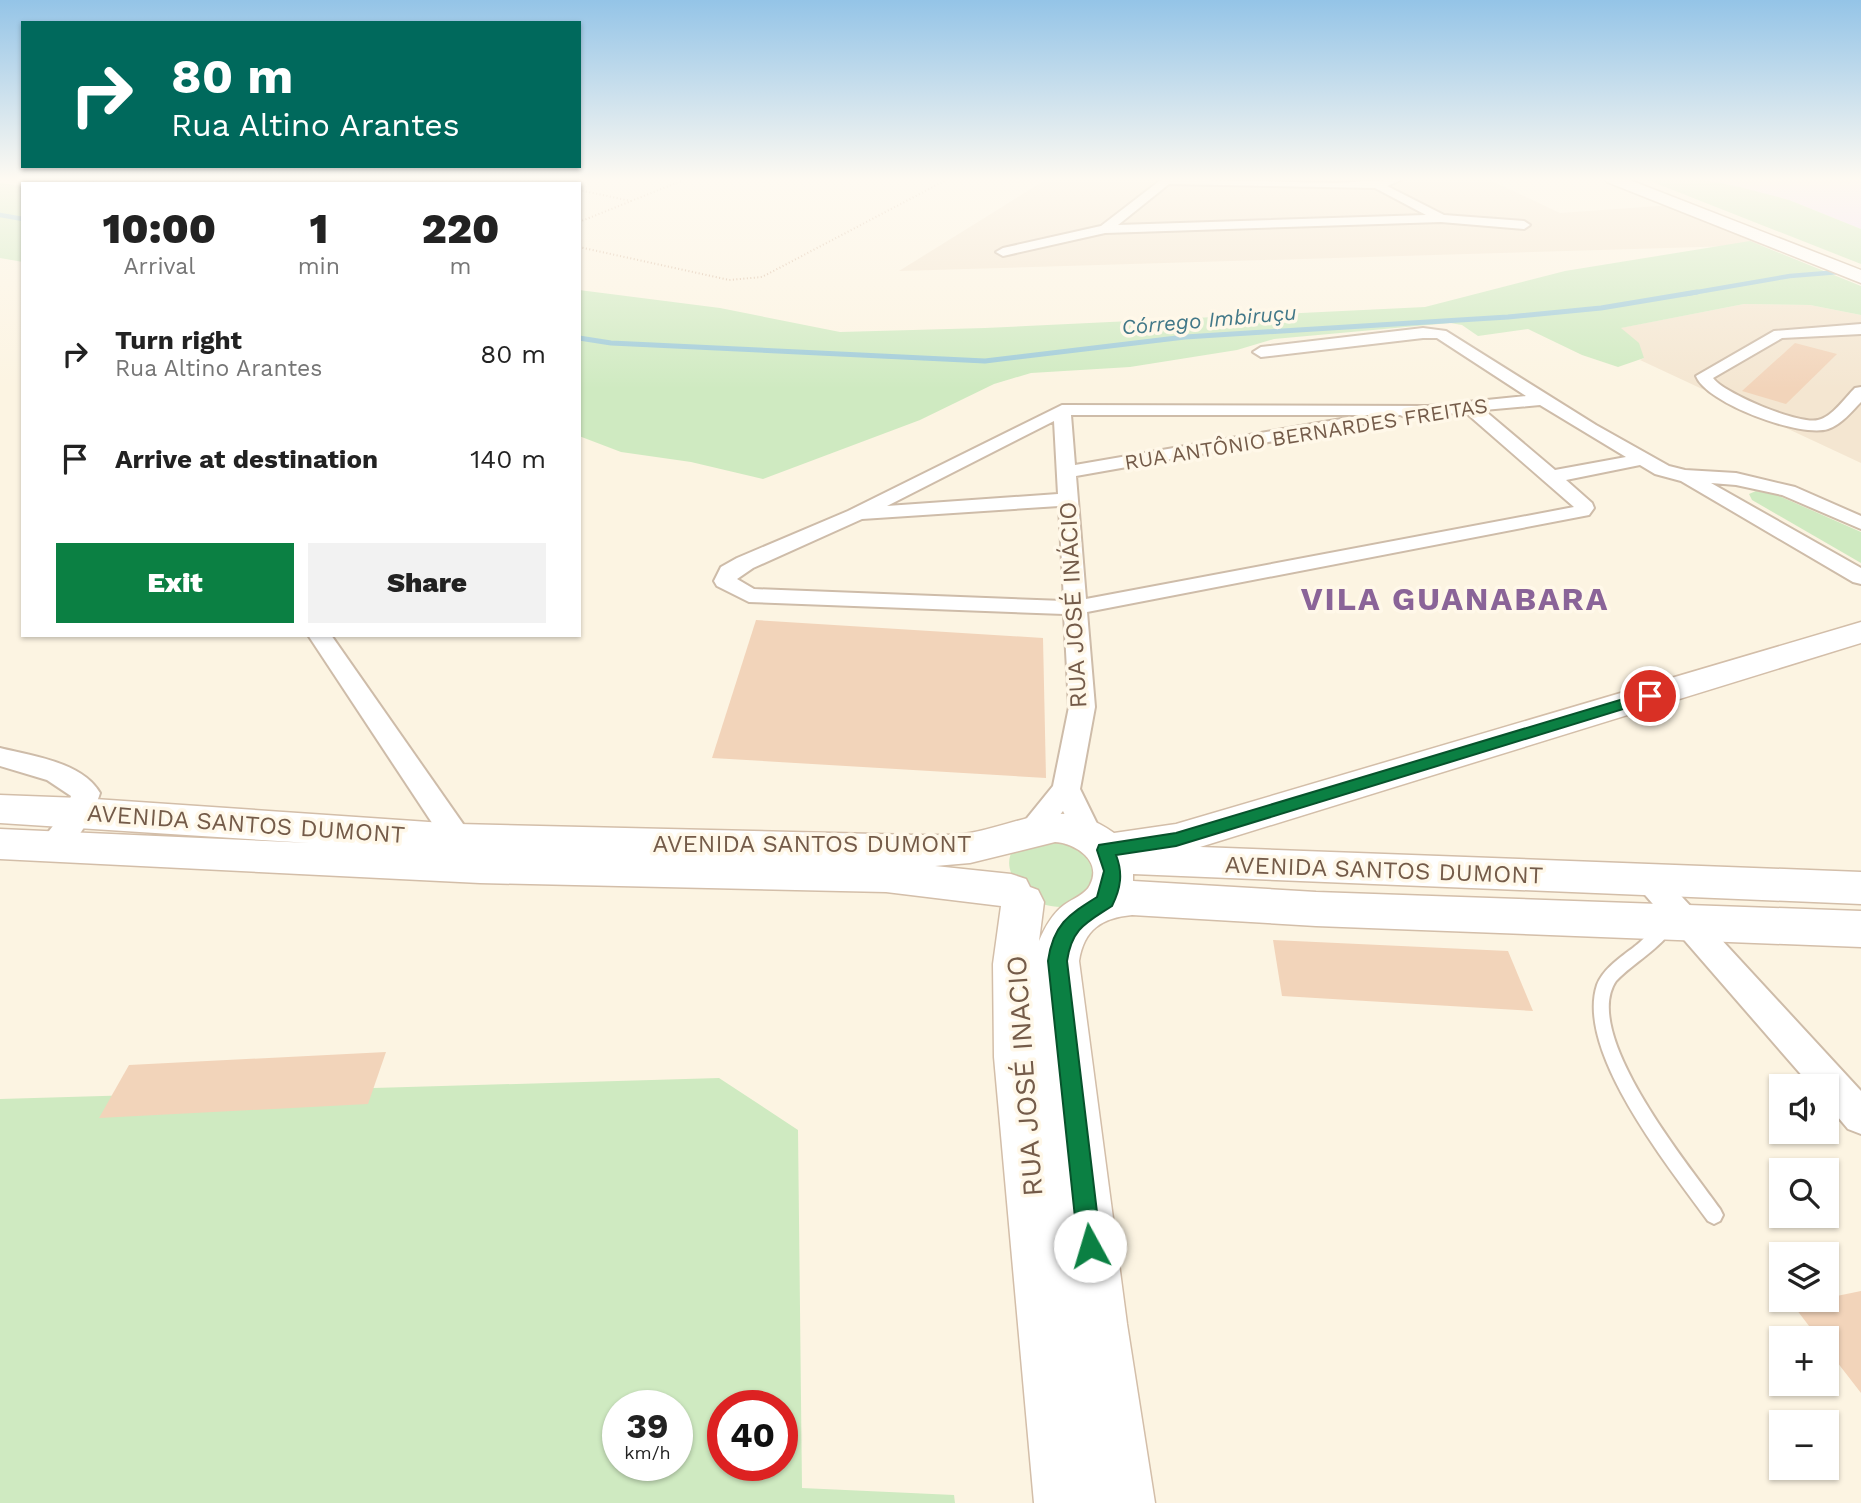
<!DOCTYPE html>
<html lang="en">
<head>
<meta charset="utf-8">
<style>
	:root { --surface:#fff; --page:#f2f2f2; --text:#222; --muted:#767676; --accent:#0b8043 }
	body { margin:0; font-family:"Work Sans",sans-serif; background:var(--page); color:var(--text); height:100vh; display:flex; flex-direction:column; font-size:26px; white-space:nowrap }
	* { box-sizing:border-box; margin:0 }
	p { font-size:23px; color:var(--muted) }
	.icon { flex:none; width:38px; height:38px; fill:none; stroke:currentColor; stroke-width:2; stroke-linecap:round; stroke-linejoin:round }
	.map { position:relative; flex:1; overflow:hidden }
	.side { position:absolute; left:21px; top:182px; width:560px; height:455px; display:flex; flex-direction:column; background:var(--surface); border-radius:0px; box-shadow:0 2px 5px #0004 }
	.side>* { flex:none }
	.top-card { position:absolute; left:21px; top:21px; width:560px; height:147px; border-radius:0px; box-shadow:0 2px 5px #0004; background:#00695c; color:#fff; overflow:hidden }
	.buttons { position:absolute; left:1769px; top:1074px; display:grid; gap:14px }
	.buttons a { display:grid; place-items:center; width:70px; height:70px; border-radius:0px; background:var(--surface); box-shadow:0 2px 5px #0004; font-size:35px }
	.speed { position:absolute; left:602px; top:1390px; display:flex; gap:14px; font-size:35px; font-weight:700; text-align:center }
	.speed>* { display:grid; place-content:center; width:91px; height:91px; border-radius:50%; background:var(--surface); box-shadow:0 2px 5px #0004; line-height:1 }
	.speed small { font-size:18px; font-weight:400 }
	.speed .limit { border:10px solid #d22; background:#fff; color:#111 }
	.pin { position:absolute; display:grid; place-items:center; width:60px; height:60px; color:#fff; margin:-30px; border:4px solid #fff; border-radius:50%; box-shadow:0 2px 7px #0007 }
	.me { position:absolute; width:77px; margin:-38px; rotate:354deg; stroke-linejoin:round; filter:drop-shadow(0 0 5px #0008) }
	.turn { display:flex; align-items:center; gap:24px; height:147px; padding:0 35px; font-size:32px }
	.turn .icon { width:91px; height:91px; stroke-width:2.5 }
	.turn b { display:block; font-size:49px; line-height:60px }
	.eta { display:flex; justify-content:space-evenly; align-items:center; height:119px; text-align:center }
	.eta b { font-size:42px; font-weight:800; line-height:49px }
	.cta { display:flex; gap:14px; margin-top:auto; padding:14px 35px }
	.cta a { flex:1; height:80px; border-radius:0px; background:var(--accent); color:#fff; font-size:28px; font-weight:800; line-height:80px; text-align:center }
	.cta a+a { background:var(--page); color:var(--text) }
	ul { padding:0; list-style:none }
	li { display:flex; align-items:center; gap:21px; height:105px; padding:0 35px }
	li div { flex:1 }
	li b { display:block; font-size:26px }
	li em { font-style:normal }
	.map>svg:first-child { display:block }
	.residential { fill:#f4e6d1 }
	.education { fill:#f1dff8 }
	.green { fill:#cfeac1; fill-rule:evenodd }
	.lines { fill:none; stroke-linecap:round; stroke-linejoin:round }
	.stream-far1 { stroke:#9dcad8; stroke-width:4.5 }
	.stream { stroke:#9dcad8; stroke-width:5 }
	.building { fill:#f2d4ba }
	.lane-casing { stroke:#cebca9; stroke-width:4 }
	.street-casing { stroke:#cebca9; stroke-width:4 }
	.secondary-casing { stroke:#d3bea9; stroke-width:3 }
	.path { stroke:#d6b79d; stroke-width:2; stroke-dasharray:1 2.5; stroke-linecap:butt }
	.lane { fill:#fff; fill-rule:evenodd }
	.street { fill:#fff; fill-rule:evenodd }
	.secondary { fill:#fff; fill-rule:evenodd }
	.route { fill:#0b8043; stroke:#07532c; stroke-width:2 }
	.labels { text-anchor:middle; stroke-width:7; stroke-linejoin:round; paint-order:stroke }
	.far-water-label { font-size:21px; font-style:italic; fill:#427888; stroke:#fff8e9 }
	.far-street-label { font-size:21px; fill:#745b49; stroke:#fff8e9 }
	.street-label { font-size:24px; fill:#745b49; stroke:#fff8e9 }
	.near-street-label { font-size:28px; fill:#745b49; stroke:#fff8e9 }
	.district-label { font-size:32px; font-weight:bold; letter-spacing:2px; fill:#8a6498; stroke:#fff8e9 }
</style>
</head>
<body>
<div class="map">
<svg width="1861" height="1503" viewBox="0 0 1861 1503">
	<rect width="100%" height="100%" fill="#fcf4e2"/>
	<g class="residential">
		<polygon points="1047,179 1488,179 1560,213 1672,205 1768,245 899,271"/>
		<polygon points="1744,304 1810,305 1861,315 1861,463 1640,360 1644,358 1620,328"/>
	</g>
	<polygon class="education" points="1699,179 1861,179 1861,229 1789,200"/>
	<g class="green">
		<polygon points="1645,179 1699,179 1740,187 1789,200 1861,229 1861,264"/>
		<polygon points="0,183 23,186 23,262 0,258"/>
		<polygon points="1750,241 1861,286 1861,315 1810,305 1744,304 1621,328 1639,343 1644,358 1618,367 1582,355 1528,329 1478,336 1462,325 1450,323 1274,339 1237,350 1130,367 1031,373 994,384 920,420 763,479 691,462 621,452 579,436 579,290 720,308 840,332 985,328 1425,307 1565,271"/>
		<polygon points="1756,491 1777,495 1861,532 1861,563 1752,500 1749,494"/>
		<path d="M1056,831l51,40 -38,36c-10,0 -23,0 -33,-6 -17,-11 -37,-34 -21,-54 8,-9 29,-12 41,-16z"/>
		<path d="M719,1078l79,52 4,358 152,7 1,8h-955v-404zM618,1405h59v60h-59zM723,1405h59v60h-59z"/>
	</g>
	<g class="lines">
		<g class="stream-far1">
			<polyline points="0,215 23,219"/>
			<polyline points="1686,294 1790,276 1839,272"/>
		</g>
		<polyline class="stream" points="579,338 611,343 985,361 1185,337 1508,317 1601,308 1697,292"/>
	</g>
	<g class="building">
		<polygon points="1795,343 1837,354 1786,404 1742,391"/>
		<polygon points="756,620 1043,638 1046,778 712,758"/>
		<polygon points="1273,940 1508,951 1533,1011 1282,996"/>
		<polygon points="386,1052 368,1104 99,1118 129,1065"/>
		<polygon points="1861,1291 1861,1393 1827,1349 1827,1339 1819,1339 1793,1305 1827,1300 1827,1298"/>
	</g>
	<g class="lines">
		<g class="lane-casing">
			<path id="lane" d="M1667,920l5,2 2,4c-13,23 -40,36 -58,55 -36,53 73,184 104,228l3,6 -3,6 -6,3 -6,-3c-38,-53 -133,-169 -111,-236 6,-16 24,-28 37,-38 10,-7 23,-24 33,-27z"/>
		</g>
		<g class="street-casing">
			<g id="street">
				<path d="M1162,179l174,4 67,-4 -16,7 57,29 80,6 6,4 -6,4 -83,-7 -336,11 -102,23 -7,-4 7,-4 98,-22zM1169,184l206,4 51,27 -308,10z"/>
				<path d="M1861,324v10l-79,4 -69,40c10,15 86,47 105,42 14,-3 27,-22 37,-32l6,-1v15c-9,9 -20,23 -33,27 -28,9 -122,-26 -132,-53l78,-45z"/>
				<path d="M1423,328l23,3 150,94 73,41 16,4 51,3 59,14 66,29v13l-79,-34 -46,-10 -25,-2 150,85v16l-8,-2 -172,-101 -26,-7 -15,-9 -74,15 26,23 2,5 -5,7 -502,97 8,95 -15,82 23,47 -4,8 -10,3 -10,-3 -16,-33c-12,15 -20,31 -40,24l-4,-7 34,-42 16,-79 -5,-93 -315,-12 -32,-16 -3,-5 7,-14 16,-9 111,-47 214,-106 366,1 98,-10 -89,-58h-14l-162,19 -8,-5 8,-5zM1540,405l86,52 -71,13 -71,-60zM1465,412l109,95 -488,92 -10,-123 283,-50 9,-5 -9,-5 -284,49 -4,-50h329l7,3zM1054,421l4,73 -171,12zM1059,506l5,95 -310,-12 -17,-10 16,-11 109,-49z"/>
				<polygon points="308,635 331,635 468,831 472,839 468,847 458,850 448,847"/>
				<path d="M0,748c32,8 82,14 100,45 -7,23 -30,69 -58,60l-4,-8 29,-37 4,-12 -24,-16 -47,-14z"/>
				<polygon points="1649,868 1659,872 1861,1091 1861,1134 1848,1129 1827,1104 1827,1087 1812,1087 1639,888 1634,880 1639,872"/>
			</g>
		</g>
		<g class="secondary-casing">
			<g id="secondary">
				<polygon points="1605,179 1627,179 1861,270 1861,283 1607,182"/>
				<path d="M1861,622v21l-661,204 661,25v32l-728,-30v7l183,11 545,19v36l-545,-21 -184,-11c-30,3 -48,14 -53,46l48,363 28,179h-121l-40,-446 -1,-93 8,-58 -115,-14 -406,-9 -480,-24v-30l310,14 -310,-20v-28l80,3 378,26 458,11c18,0 36,1 54,-2 54,-10 92,-38 144,0l62,-9zM1055,842c19,1 48,18 35,43 -4,9 -18,14 -26,20 -12,9 -19,22 -25,36l5,-39 -6,-12 -8,-3 -4,-8 -15,-5 -76,-8 35,-3z"/>
			</g>
		</g>
		<g class="path">
			<polyline points="79,179 103,184"/>
			<polyline points="528,179 551,184"/>
			<polyline points="209,184 225,179"/>
			<polyline points="422,184 439,179"/>
			<polyline points="579,190 631,201"/>
			<polyline points="579,222 686,179"/>
			<polyline points="579,247 729,280 762,277 948,179"/>
		</g>
		<use href="#lane" class="lane"/>
		<use href="#street" class="street"/>
		<use href="#secondary" class="secondary"/>
	</g>
	<linearGradient id="sky" x2="0" y2="1"><stop stop-color="#94c4e7"/><stop offset="0.46" stop-color="#fefaf2"/><stop offset="1" stop-color="#fefaf2" stop-opacity="0"/></linearGradient>
	<rect width="1861" height="389" fill="url(#sky)"/>
	<path class="route" d="M1650,691l6,1 2,4 -2,3 -480,147 -60,9c7,18 5,33 -4,51 -26,17 -40,22 -45,55l34,285 -3,9 -8,3 -9,-3 -3,-9 -30,-285c5,-36 20,-46 49,-64l7,-26 -7,-21 2,-5 77,-12z"/>
	<g class="labels">
		<g class="far-water-label">
			<text transform="translate(1209 320) rotate(-5)" y="7">Córrego Imbiruçu</text>
		</g>
		<g class="far-street-label">
			<text transform="translate(1306 434) rotate(-9)" y="7">RUA ANTÔNIO BERNARDES FREITAS</text>
		</g>
		<g class="street-label">
			<text transform="translate(1073 605) rotate(-93)" y="8">RUA JOSÉ INÁCIO</text>
			<text transform="translate(246 824) rotate(4)" y="8">AVENIDA SANTOS DUMONT</text>
			<text x="812" y="852">AVENIDA SANTOS DUMONT</text>
			<text transform="translate(1384 870) rotate(2)" y="8">AVENIDA SANTOS DUMONT</text>
		</g>
		<g class="near-street-label">
			<text transform="translate(1024 1076) rotate(-94)" y="10">RUA JOSÉ INACIO</text>
		</g>
		<g class="district-label">
			<text x="1455" y="610">VILA GUANABARA</text>
		</g>
	</g>
</svg>
<div class="buttons">
<a><svg class="icon" aria-label="sound" viewBox="0 0 24 24"><path d="M4 9h4l5-4v14l-5-4H4zM17 9q2 3 0 6"/></svg></a>
<a><svg class="icon" aria-label="search" viewBox="0 0 24 24"><circle cx="10" cy="10" r="6"/><path d="M15 15l6 6"/></svg></a>
<a><svg class="icon" aria-label="layers" viewBox="0 0 24 24"><path d="M12 4l9 5-9 5-9-5zM3 14l9 5 9-5"/></svg></a>
<a>+</a>
<a>−</a>
</div>
<div class="speed"><div>39<small>km/h</small></div><div class="limit">40</div></div>
<div class="pin" style="left:1650px;top:696px;background:#d93025"><svg class="icon" aria-label="arrive" viewBox="0 0 24 24"><path d="M6 21V4h12l-3 4 3 4H6"/></svg></div>
<svg class="me" style="left:1090px;top:1246px" viewBox="-20 -20 40 40"><circle r="19" fill="#fff"/><path d="M0-13L10 11 0 6-10 11z" fill="#0b8043"/></svg>
<div class="top-card">
<div class="turn"><svg class="icon" aria-label="right" viewBox="0 0 24 24"><path d="M7 20v-9h11M14 6l5 5-5 5"/></svg><div><b>80 m</b>Rua Altino Arantes</div></div>
</div>
<section class="side">
<div class="eta">
<div><b>10:00</b><p>Arrival</p></div>
<div><b>1</b><p>min</p></div>
<div><b>220</b><p>m</p></div>
</div>
<ul>
<li><svg class="icon" aria-label="right" viewBox="0 0 24 24"><path d="M7 20v-9h11M14 6l5 5-5 5"/></svg><div><b>Turn right</b><p>Rua Altino Arantes</p></div><em>80 m</em></li>
<li><svg class="icon" aria-label="arrive" viewBox="0 0 24 24"><path d="M6 21V4h12l-3 4 3 4H6"/></svg><div><b>Arrive at destination</b></div><em>140 m</em></li>
</ul>
<div class="cta"><a>Exit</a><a>Share</a></div>
</section>
</div>
</body>
</html>
